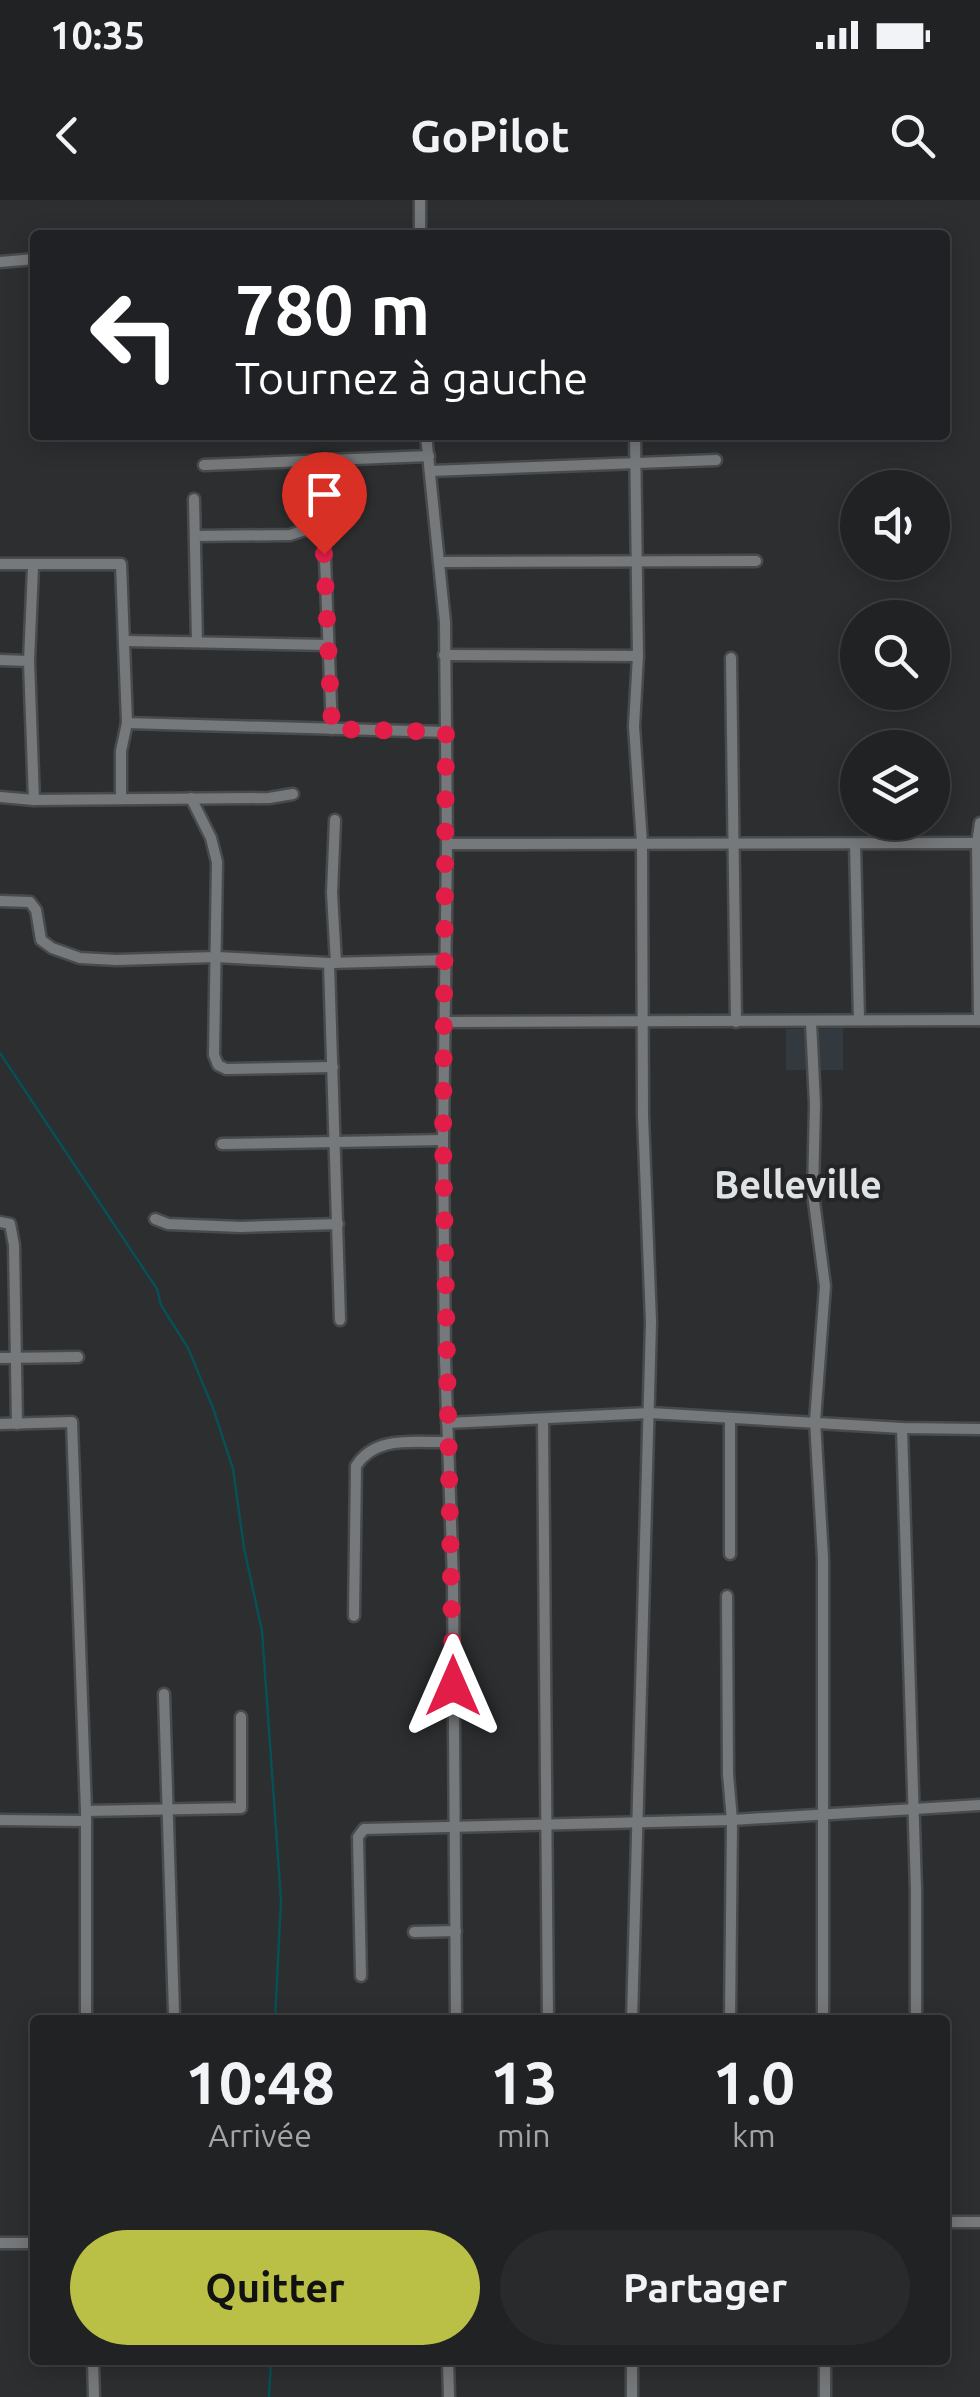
<!DOCTYPE html>
<html lang="fr">
<head>
<meta charset="utf-8">
<style>
	:root { --surface:#212224; --page:#292a2c; --text:#f1f3f6; --muted:#a2a4a6; --line:#3e3f41; --accent:#bac046 }
	body { margin:0; font-family:Ubuntu,sans-serif; background:var(--page); color:var(--text); height:100vh; display:flex; flex-direction:column; font-size:38px; white-space:nowrap }
	* { box-sizing:border-box; margin:0 }
	p { font-size:32px; color:var(--muted) }
	.icon { flex:none; width:55px; height:55px; fill:none; stroke:currentColor; stroke-width:2; stroke-linecap:round; stroke-linejoin:round }
	.map { position:relative; flex:1; overflow:hidden }
	.panel { position:absolute; left:30px; top:1815px; width:920px; height:350px; display:flex; flex-direction:column; background:var(--surface); border-radius:10px; box-shadow:0 5px 25px #0003,0 0 0 2px var(--line) }
	.panel>* { flex:none }
	.top-card { position:absolute; left:30px; top:30px; width:920px; height:210px; border-radius:10px; box-shadow:0 5px 25px #0003,0 0 0 2px var(--line); background:#202124; color:#fff; overflow:hidden }
	.buttons { position:absolute; left:840px; top:270px; display:grid; gap:20px }
	.buttons a { display:grid; place-items:center; width:110px; height:110px; border-radius:50%; background:var(--surface); box-shadow:0 5px 25px #0003,0 0 0 2px var(--line); font-size:50px }
	.pin { position:absolute; display:grid; place-items:center; width:85px; height:85px; color:#fff; margin:-102px -42px; border-radius:50% 50% 50% 0; rotate:-45deg; box-shadow:0 0 10px #0007 }
	.pin .icon { rotate:45deg }
	.me { position:absolute; width:110px; margin:-55px; rotate:0deg; stroke-linejoin:round; filter:drop-shadow(0 0 8px #0008) }
	.turn { display:flex; align-items:center; gap:35px; height:210px; padding:0 40px; font-size:45px }
	.turn .icon { width:130px; height:130px; stroke-width:2.5 }
	.turn b { display:block; font-size:70px; line-height:85px }
	.eta { display:flex; justify-content:space-evenly; align-items:center; height:170px; text-align:center }
	.eta b { font-size:60px; font-weight:700; line-height:70px }
	.primary-button { display:flex; gap:20px; margin-top:auto; padding:20px 40px }
	.primary-button a { flex:1; height:115px; border-radius:60px; background:var(--accent); color:#111; font-size:40px; font-weight:700; line-height:115px; text-align:center }
	.primary-button a+a { background:var(--page); color:var(--text) }
	.status { display:flex; justify-content:space-between; align-items:center; height:70px; padding:0 50px; background:var(--surface); direction:ltr }
	.status svg { height:28px; fill:currentColor }
	header { display:flex; justify-content:space-between; align-items:center; height:130px; padding:0 40px; background:var(--surface); font-size:45px; font-weight:700 }
	.map>svg:first-child { display:block }
	.built { fill:#32393f }
	.lines { fill:none; stroke-linecap:round; stroke-linejoin:round }
	.stream { stroke:#075055; stroke-width:2.5 }
	.minor-casing { stroke:#484a4b; stroke-width:15 }
	.minor { stroke:#76797b; stroke-width:10 }
	.route { stroke:#e11d48; stroke-width:18; stroke-dasharray:0 32.4 }
	.labels { text-anchor:middle; stroke-width:8; stroke-linejoin:round; paint-order:stroke }
	.district-label { font-size:38px; font-weight:bold; fill:#e0e3e5; stroke:#232526 }
</style>
</head>
<body>
<div class="status"><b>10:35</b><svg viewBox="0 0 49 12"><path d="M0 12V9h3v3zM5 12V6h3v6zM10 12V3h3v9zM15 12V0h3v12zM26 1h20v11H26zM47 4h2v5h-2z"/></svg></div>
<header><svg class="icon" aria-label="back" viewBox="0 0 24 24"><path d="M15 5l-7 7 7 7"/></svg>GoPilot<svg class="icon" aria-label="search" viewBox="0 0 24 24"><circle cx="10" cy="10" r="6"/><path d="M15 15l6 6"/></svg></header>
<div class="map">
<svg width="980" height="2197" viewBox="0 0 980 2197">
	<rect width="100%" height="100%" fill="#2c2e30"/>
	<polygon class="built" points="843,828 843,870 786,870 786,829"/>
	<g class="lines">
		<g class="stream">
			<polyline points="0,853 157,1089 161,1105 188,1148 213,1208 233,1269 244,1348 262,1431 281,1700 275,1820"/>
			<polyline points="269,2197 271,2160"/>
		</g>
		<g class="minor-casing">
			<g id="minor">
				<polyline points="420,35 420,0"/>
				<polyline points="0,62 35,59"/>
				<polyline points="426,235 445,422 447,644 443,940 445,1159 453,1380 456,1820"/>
				<polyline points="321,262 332,529"/>
				<polyline points="204,265 429,256"/>
				<polyline points="430,271 716,260"/>
				<polyline points="194,299 197,442"/>
				<polyline points="195,336 290,335 323,324"/>
				<polyline points="441,362 756,361"/>
				<polyline points="0,364 121,364 127,523 446,532"/>
				<polyline points="33,367 29,461 34,600"/>
				<polyline points="125,441 327,445"/>
				<polyline points="444,455 638,456"/>
				<polyline points="731,458 736,822"/>
				<polyline points="0,460 29,461"/>
				<polyline points="0,597 34,600 269,598 293,594"/>
				<polyline points="191,598 211,638 217,662 214,855 218,865 226,869 333,867"/>
				<polyline points="121,599 121,551 127,523"/>
				<polyline points="335,620 332,693 336,763"/>
				<polyline points="447,644 980,643"/>
				<polyline points="855,644 859,820"/>
				<polyline points="0,701 30,702 36,710 41,740 52,748 80,758 116,760 216,757 329,763 446,760"/>
				<polyline points="329,763 340,1120"/>
				<polyline points="979,820 977,643 980,623"/>
				<polyline points="445,822 980,820"/>
				<polyline points="811,822 815,904 813,994 825,1086 815,1221 823,1358 823,1820"/>
				<polyline points="222,944 443,940"/>
				<polyline points="155,1019 168,1024 241,1027 338,1024"/>
				<polyline points="0,1022 10,1024 14,1045 17,1224"/>
				<polyline points="0,1158 78,1157"/>
				<polyline points="730,1218 730,1354"/>
				<polyline points="543,1220 548,1820"/>
				<polyline points="447,1223 650,1213 902,1228 980,1229"/>
				<polyline points="0,1224 72,1222 86,1611 86,1820"/>
				<polyline points="902,1228 916,1690 916,1820"/>
				<polyline points="727,1396 728,1574 732,1620 730,1820"/>
				<path d="M354,1416l2,-150c19,-31 58,-23 91,-24"/>
				<polyline points="164,1494 174,1813"/>
				<polyline points="86,1611 241,1608 241,1517"/>
				<polyline points="0,1620 85,1621"/>
				<polyline points="414,1732 456,1731"/>
				<polyline points="361,1776 358,1637 364,1629 732,1620 980,1605"/>
				<polyline points="632,1820 651,1122 643,915 642,644 634,526 638,456 635,235"/>
				<polyline points="945,2022 980,2022"/>
				<polyline points="0,2043 35,2043"/>
				<polyline points="93,2160 94,2197"/>
				<polyline points="448,2160 449,2197"/>
				<polyline points="632,2160 632,2197"/>
				<polyline points="825,2160 825,2197"/>
			</g>
		</g>
		<use href="#minor" class="minor"/>
	</g>
	<g class="lines">
		<polyline class="route" points="324,354 332,529 446,532 443,940 453,1486"/>
	</g>
	<g class="labels">
		<g class="district-label">
			<text x="798" y="998">Belleville</text>
		</g>
	</g>
</svg>
<div class="buttons">
<a><svg class="icon" aria-label="sound" viewBox="0 0 24 24"><path d="M4 9h4l5-4v14l-5-4H4zM17 9q2 3 0 6"/></svg></a>
<a><svg class="icon" aria-label="search" viewBox="0 0 24 24"><circle cx="10" cy="10" r="6"/><path d="M15 15l6 6"/></svg></a>
<a><svg class="icon" aria-label="layers" viewBox="0 0 24 24"><path d="M12 4l9 5-9 5-9-5zM3 14l9 5 9-5"/></svg></a>
</div>
<div class="pin" style="left:324px;top:354px;background:#d93025"><svg class="icon" aria-label="arrive" viewBox="0 0 24 24"><path d="M6 21V4h12l-3 4 3 4H6"/></svg></div>
<svg class="me" style="left:453px;top:1486px" viewBox="-20 -20 40 40"><path d="M0-17L14 15 0 8-14 15z" fill="#e11d48" stroke="#fff" stroke-width="4"/></svg>
<div class="top-card">
<div class="turn"><svg class="icon" aria-label="left" viewBox="0 0 24 24"><path d="M17 20v-9H6M10 6l-5 5 5 5"/></svg><div><b>780 m</b>Tournez à gauche</div></div>
</div>
<section class="panel">
<div class="eta">
<div><b>10:48</b><p>Arrivée</p></div>
<div><b>13</b><p>min</p></div>
<div><b>1.0</b><p>km</p></div>
</div>
<div class="primary-button"><a>Quitter</a><a>Partager</a></div>
</section>
</div>
</body>
</html>
